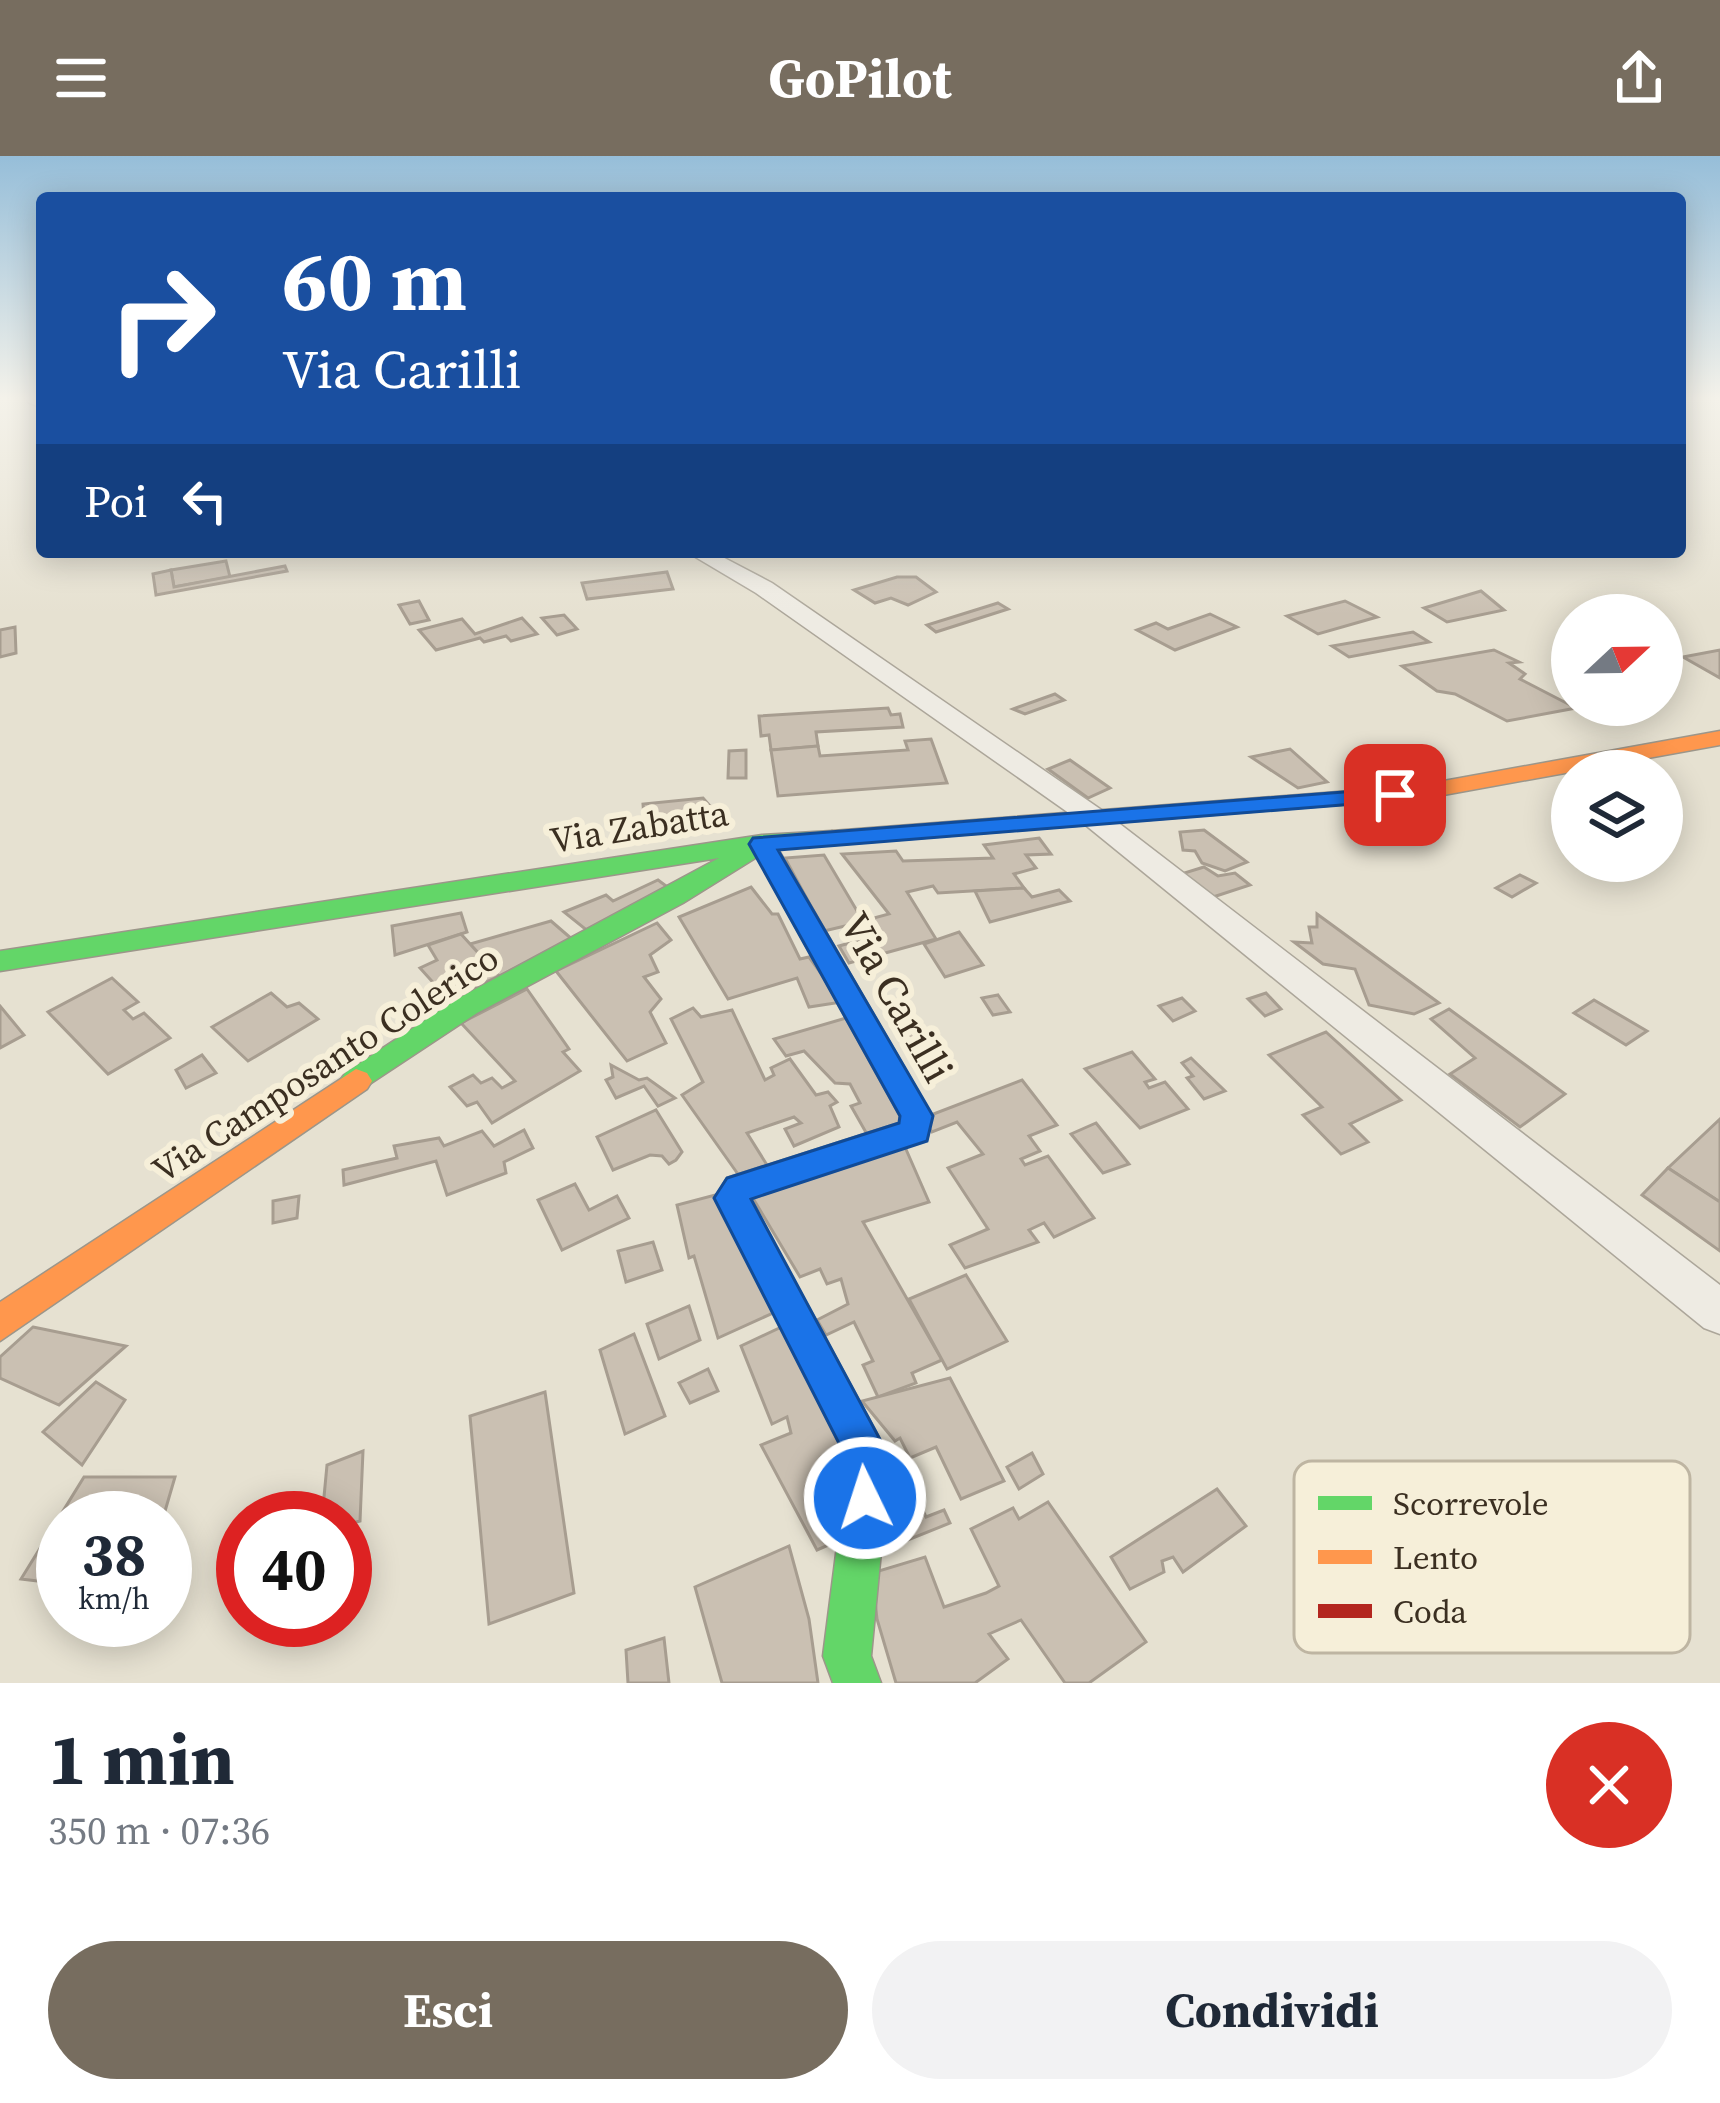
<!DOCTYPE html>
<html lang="it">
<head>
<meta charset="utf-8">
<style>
	:root { --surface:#fff; --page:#f2f2f3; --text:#1f2937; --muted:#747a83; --accent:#776d5f }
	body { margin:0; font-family:"Source Serif 4",serif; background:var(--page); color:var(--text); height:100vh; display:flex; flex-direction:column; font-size:45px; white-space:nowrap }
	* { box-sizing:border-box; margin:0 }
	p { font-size:39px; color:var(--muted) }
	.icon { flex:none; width:66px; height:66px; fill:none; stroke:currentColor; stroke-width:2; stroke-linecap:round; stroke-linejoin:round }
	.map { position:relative; height:1527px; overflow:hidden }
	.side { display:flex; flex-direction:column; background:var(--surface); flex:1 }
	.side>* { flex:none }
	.hud { position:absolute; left:36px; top:36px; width:1650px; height:366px; border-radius:12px; box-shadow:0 6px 30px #0003; background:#1a4fa0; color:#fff; overflow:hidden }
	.needle { width:78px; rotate:68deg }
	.controls { position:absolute; left:1551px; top:438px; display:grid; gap:24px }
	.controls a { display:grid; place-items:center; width:132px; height:132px; border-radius:50%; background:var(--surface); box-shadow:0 6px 30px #0003; font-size:60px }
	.speed { position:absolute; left:36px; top:1335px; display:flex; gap:24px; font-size:60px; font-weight:700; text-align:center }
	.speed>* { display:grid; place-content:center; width:156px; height:156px; border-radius:50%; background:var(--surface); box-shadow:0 6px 30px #0003; line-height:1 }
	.speed small { font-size:30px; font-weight:400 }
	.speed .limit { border:18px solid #d22; background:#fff; color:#111 }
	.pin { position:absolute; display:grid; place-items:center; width:102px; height:102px; color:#fff; margin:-51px; border-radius:24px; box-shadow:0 6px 18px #0006 }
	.me { position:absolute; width:132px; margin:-66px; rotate:356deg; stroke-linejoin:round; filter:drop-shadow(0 0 9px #0008) }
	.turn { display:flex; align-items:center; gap:42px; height:252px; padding:0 48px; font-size:54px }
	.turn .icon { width:156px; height:156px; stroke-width:2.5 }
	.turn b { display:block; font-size:84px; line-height:102px }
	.then { display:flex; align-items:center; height:114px; padding:0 48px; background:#0003; gap:24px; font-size:45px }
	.round { display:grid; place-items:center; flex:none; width:126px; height:126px; border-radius:63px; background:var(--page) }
	.overview { display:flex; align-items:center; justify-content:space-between; height:204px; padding:0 48px }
	h1 { font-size:72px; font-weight:700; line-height:90px }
	.cta { display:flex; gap:24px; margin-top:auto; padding:24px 48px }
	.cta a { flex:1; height:138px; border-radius:72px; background:var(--accent); color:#fff; font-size:48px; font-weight:700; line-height:138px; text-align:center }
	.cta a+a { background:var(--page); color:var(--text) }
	header { display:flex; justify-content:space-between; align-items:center; height:156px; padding:0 48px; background:var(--accent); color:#fff; font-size:54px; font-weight:700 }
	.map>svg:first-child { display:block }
	.building { fill:#cac0b2; stroke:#a79d90; stroke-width:3 }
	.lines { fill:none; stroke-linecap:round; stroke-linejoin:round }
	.street-casing { stroke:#aca69a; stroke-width:3 }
	.fast-casing { stroke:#9c968a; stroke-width:3 }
	.slow-casing { stroke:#9c968a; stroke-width:3 }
	.jam-casing { stroke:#9c968a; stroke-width:3 }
	.street { fill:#eeebe3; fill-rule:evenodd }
	.fast { fill:#63d668; fill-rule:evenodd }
	.slow { fill:#ff974d; fill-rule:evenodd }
	.jam { fill:#b3261e; fill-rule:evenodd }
	.route { fill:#1a73e8; stroke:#114b97; stroke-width:3 }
	.labels { text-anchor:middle; stroke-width:12; stroke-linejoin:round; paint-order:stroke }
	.street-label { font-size:36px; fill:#3b2f21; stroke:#f6efd9 }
	.near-street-label { font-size:42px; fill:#3b2f21; stroke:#f6efd9 }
	.key { fill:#f6efd9; stroke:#beb5a2; stroke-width:3 }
	.key-label { font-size:33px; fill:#3b2f21 }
</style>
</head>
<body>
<header><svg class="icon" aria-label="menu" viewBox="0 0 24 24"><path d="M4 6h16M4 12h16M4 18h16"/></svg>GoPilot<svg class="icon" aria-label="share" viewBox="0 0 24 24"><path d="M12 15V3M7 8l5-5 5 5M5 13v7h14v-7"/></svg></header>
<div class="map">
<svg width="1720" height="1527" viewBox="0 0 1720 1527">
	<rect width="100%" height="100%" fill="#e6e1d1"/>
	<g class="building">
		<polygon points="226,405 230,421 174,431 171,414"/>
		<polygon points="285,410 287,415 156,439 153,418 171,414 174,431"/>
		<polygon points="667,416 673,433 587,443 582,427"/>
		<polygon points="897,421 916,421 936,436 908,449 891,442 875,447 854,434"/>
		<polygon points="1481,435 1504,454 1447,466 1424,452"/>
		<polygon points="419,445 429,464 410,468 399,449"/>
		<polygon points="1345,445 1377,461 1318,478 1287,460"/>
		<polygon points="998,447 1008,453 936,476 927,469"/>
		<polygon points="1210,458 1237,471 1175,494 1137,474 1156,467 1168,473"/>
		<polygon points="564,459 577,473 557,479 542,462"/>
		<polygon points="522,462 537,478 511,485 506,480 484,486 480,482 436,494 419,474 462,463 475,478"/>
		<polygon points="15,471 16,497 0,501 0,474"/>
		<polygon points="1413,476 1429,486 1349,501 1332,490"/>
		<polygon points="1494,494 1519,506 1509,507 1525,518 1520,523 1576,552 1507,565 1455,538 1437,535 1402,510"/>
		<polygon points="1720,494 1720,522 1683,501"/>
		<polygon points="1055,538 1064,544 1025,558 1013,553"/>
		<polygon points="888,552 891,559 900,558 903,571 816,576 818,590 771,594 769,579 761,580 759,560"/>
		<polygon points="931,583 947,627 778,640 771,594 818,590 820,600 908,594 905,585"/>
		<polygon points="1290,593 1327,626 1298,632 1251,601"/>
		<polygon points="746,594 746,622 728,622 729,595"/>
		<polygon points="1070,604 1110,632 1088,642 1048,613"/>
		<polygon points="703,642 724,666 645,674 643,648"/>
		<polygon points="1204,674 1247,706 1225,715 1202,707 1195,695 1183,694 1180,676"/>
		<polygon points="1039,682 1051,698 1026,699 1036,712 1014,718 1024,732 938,737 933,730 907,736 936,783 849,807 839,790 871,781 862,766 824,775 785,702 824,699 863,765 889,758 842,698 896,695 903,705 993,702 984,689"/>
		<polygon points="1204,711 1218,720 1235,717 1250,729 1210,742 1181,718"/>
		<polygon points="1520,719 1536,727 1512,741 1496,732"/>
		<polygon points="658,724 673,735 594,780 564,756 606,739 613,745"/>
		<polygon points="751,731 772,758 778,758 800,803 809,801 842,846 809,851 797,822 728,843 679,761"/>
		<polygon points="1024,732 1032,741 1059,734 1070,745 990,766 975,735"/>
		<polygon points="461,757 467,776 395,799 392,770"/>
		<polygon points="1317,758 1439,847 1414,858 1369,849 1355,813 1323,808 1294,786 1312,787 1309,771 1317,771"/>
		<polygon points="551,765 573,784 499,820 470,788"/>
		<polygon points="657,767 671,784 650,799 658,816 644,821 661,843 650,856 666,887 627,905 556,815"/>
		<polygon points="959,776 983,809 945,821 924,788"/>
		<polygon points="461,778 499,820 448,843 420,812 437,804 428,789"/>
		<polygon points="112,822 138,846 124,854 133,863 144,857 170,882 108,918 48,856"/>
		<polygon points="527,833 569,893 563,896 580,915 492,967 477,946 467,950 450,931 473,919 481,927 492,922 502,932 515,925 461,867"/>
		<polygon points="271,837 287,851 299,847 318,863 248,905 212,871"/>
		<polygon points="1266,837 1281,853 1265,860 1248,843"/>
		<polygon points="998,839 1010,856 993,859 982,842"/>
		<polygon points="1182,842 1195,855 1173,865 1159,850"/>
		<polygon points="1594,844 1647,875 1626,889 1574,857"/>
		<polygon points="0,850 24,879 0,892"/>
		<polygon points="693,852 701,861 732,854 765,924 774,919 771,912 790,903 816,939 828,936 837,946 830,950 839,971 794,990 785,973 801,967 794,961 747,977 767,1009 740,1021 682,939 703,926 671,863"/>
		<polygon points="1449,853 1565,938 1520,971 1450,918 1475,902 1431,863"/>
		<polygon points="846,862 906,965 868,980 851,950 860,947 850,928 835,927 804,895 786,900 774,883"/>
		<polygon points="920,865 955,915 930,924 895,872"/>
		<polygon points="1326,876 1401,944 1350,968 1368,986 1341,998 1303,959 1322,951 1269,899"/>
		<polygon points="1132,896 1155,923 1145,926 1149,932 1165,926 1188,953 1140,972 1085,913"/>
		<polygon points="202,899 216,917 186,932 176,914"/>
		<polygon points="1191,902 1225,935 1204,943 1187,922 1193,920 1182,907"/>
		<polygon points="611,909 639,924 647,922 675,942 658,950 644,930 616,942 606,924 613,921"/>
		<polygon points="1022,924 1057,969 1029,980 1040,995 1021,1003 1025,1009 1048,1000 1094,1062 1054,1081 1044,1067 1029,1074 1038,1086 965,1112 950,1089 988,1073 948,1012 983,998 957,966 932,976 923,962"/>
		<polygon points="656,954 682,996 676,1004 669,1008 662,1000 650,999 613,1014 597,981"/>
		<polygon points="1720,963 1720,1046 1668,1012"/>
		<polygon points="1096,967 1129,1008 1103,1017 1071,978"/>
		<polygon points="524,974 533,992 504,1006 506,1017 447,1039 436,1005 344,1029 343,1014 397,1002 394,990 439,982 444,990 482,975 494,990"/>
		<polygon points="905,991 929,1046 863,1066 942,1204 912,1217 916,1227 878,1241 863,1209 873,1205 854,1166 826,1179 817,1164 848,1148 841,1123 827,1128 820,1113 800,1121 748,1034"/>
		<polygon points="1668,1012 1720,1046 1720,1095 1642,1039"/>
		<polygon points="575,1028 589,1054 617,1040 629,1062 562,1094 538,1044"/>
		<polygon points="719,1038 773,1157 718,1182 694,1100 689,1102 677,1049"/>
		<polygon points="299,1040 297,1062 273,1067 273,1045"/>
		<polygon points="653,1086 662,1114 626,1126 618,1095"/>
		<polygon points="966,1119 1007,1185 947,1213 909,1143"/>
		<polygon points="689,1150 700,1184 659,1203 647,1168"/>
		<polygon points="790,1167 859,1333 847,1381 817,1394 761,1289 791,1277 787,1261 772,1268 741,1190"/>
		<polygon points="33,1171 126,1190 59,1249 0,1222 0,1201"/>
		<polygon points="634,1178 665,1260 625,1278 600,1194"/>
		<polygon points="708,1213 718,1235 690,1247 679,1227"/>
		<polygon points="950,1222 1004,1325 961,1343 936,1291 910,1302 900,1282 895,1285 862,1245"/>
		<polygon points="96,1226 125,1244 82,1309 43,1276"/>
		<polygon points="545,1236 574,1437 489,1468 470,1260"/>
		<polygon points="363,1295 360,1365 345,1369 345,1362 322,1362 327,1309"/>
		<polygon points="1032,1297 1043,1318 1019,1333 1007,1311"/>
		<polygon points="84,1321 175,1321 163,1362 63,1362 63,1428 21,1423"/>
		<polygon points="1217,1333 1246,1370 1183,1416 1173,1401 1162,1405 1164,1416 1130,1433 1111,1401"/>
		<polygon points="919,1346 926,1361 944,1354 950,1367 873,1398 874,1360"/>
		<polygon points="1048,1346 1146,1486 1089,1527 1065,1527 1021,1464 989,1478 1008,1503 975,1527 896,1527 877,1463 872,1417 925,1401 944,1451 986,1437 999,1430 971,1373 1013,1352 1019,1363"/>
		<polygon points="789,1390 809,1463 818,1527 722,1527 695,1431"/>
		<polygon points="664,1482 669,1527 628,1527 626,1494"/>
	</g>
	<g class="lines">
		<g class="street-casing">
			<g id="street">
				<polygon points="42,244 42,252 28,246 29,244"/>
				<polygon points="687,396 713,396 772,427 1103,655 1720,1129 1720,1178 1704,1172 1083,667 756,437"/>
			</g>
		</g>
		<g class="fast-casing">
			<polygon id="fast" points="832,675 844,682 841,687 778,693 927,951 932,960 927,984 750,1043 890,1302 871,1500 881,1527 833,1527 823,1500 848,1304 715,1042 727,1022 899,967 900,960 757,701 683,747 477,857 356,937 345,933 340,925 345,917 457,843 719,702 0,815 0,795 762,679"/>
		</g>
		<g class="slow-casing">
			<g id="slow">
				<polygon points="1720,575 1720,589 1416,644 1404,637 1416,630"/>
				<polygon points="356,913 367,917 372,925 367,933 0,1185 0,1146"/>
			</g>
		</g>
		<g class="jam-casing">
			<polygon id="jam" points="1416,630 1428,637 1424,642 832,689 820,682 832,675"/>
		</g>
		<use href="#street" class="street"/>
		<use href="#fast" class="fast"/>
		<use href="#slow" class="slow"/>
		<use href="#jam" class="jam"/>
	</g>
	<linearGradient id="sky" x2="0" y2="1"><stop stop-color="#96bed9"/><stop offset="0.53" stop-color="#f4f2ea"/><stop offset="1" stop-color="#f4f2ea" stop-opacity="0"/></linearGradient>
	<rect width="1720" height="458" fill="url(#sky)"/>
	<polygon class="route" points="1395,632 1407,639 1404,644 778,694 933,960 927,985 751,1043 890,1302 880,1357 865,1364 849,1357 843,1342 848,1305 714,1042 727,1022 899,967 900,960 749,688 753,682"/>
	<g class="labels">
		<g class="street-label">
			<text transform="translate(639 670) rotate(-9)" y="13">Via Zabatta</text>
			<text transform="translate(325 907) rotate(-33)" y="13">Via Camposanto Colerico</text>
		</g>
		<g class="near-street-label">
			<text transform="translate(897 841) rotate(61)" y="15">Via Carilli</text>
		</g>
	</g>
	<rect x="1294" y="1305" width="396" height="192" rx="18" class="key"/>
	<rect x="1318" y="1340" width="54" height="14" fill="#63d668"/>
	<rect x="1318" y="1394" width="54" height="14" fill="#ff974d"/>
	<rect x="1318" y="1448" width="54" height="14" fill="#b3261e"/>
	<g class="key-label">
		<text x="1393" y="1359">Scorrevole</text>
		<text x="1393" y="1413">Lento</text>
		<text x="1393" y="1467">Coda</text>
	</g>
</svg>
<div class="controls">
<a><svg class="needle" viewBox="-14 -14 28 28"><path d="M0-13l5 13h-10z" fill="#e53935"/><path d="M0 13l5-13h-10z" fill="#747a83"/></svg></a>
<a><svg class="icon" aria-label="layers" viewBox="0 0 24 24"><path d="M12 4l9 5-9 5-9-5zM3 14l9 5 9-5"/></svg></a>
</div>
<div class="speed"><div>38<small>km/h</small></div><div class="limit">40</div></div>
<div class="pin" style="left:1395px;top:639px;background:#d93025"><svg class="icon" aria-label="arrive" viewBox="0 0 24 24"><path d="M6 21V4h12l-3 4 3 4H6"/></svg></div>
<svg class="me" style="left:865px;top:1342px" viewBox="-20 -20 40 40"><circle r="17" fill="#1a73e8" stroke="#fff" stroke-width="3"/><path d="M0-11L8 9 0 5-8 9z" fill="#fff"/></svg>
<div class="hud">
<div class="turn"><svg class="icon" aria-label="right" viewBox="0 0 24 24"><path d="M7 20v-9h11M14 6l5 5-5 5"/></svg><div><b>60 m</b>Via Carilli</div></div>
<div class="then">Poi<svg class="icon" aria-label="left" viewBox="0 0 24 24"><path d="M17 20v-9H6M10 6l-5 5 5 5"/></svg></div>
</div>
</div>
<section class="side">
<div class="overview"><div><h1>1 min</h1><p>350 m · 07:36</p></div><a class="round" style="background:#d93025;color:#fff"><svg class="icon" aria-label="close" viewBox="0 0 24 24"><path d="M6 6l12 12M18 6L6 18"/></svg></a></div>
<div class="cta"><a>Esci</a><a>Condividi</a></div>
</section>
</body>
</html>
